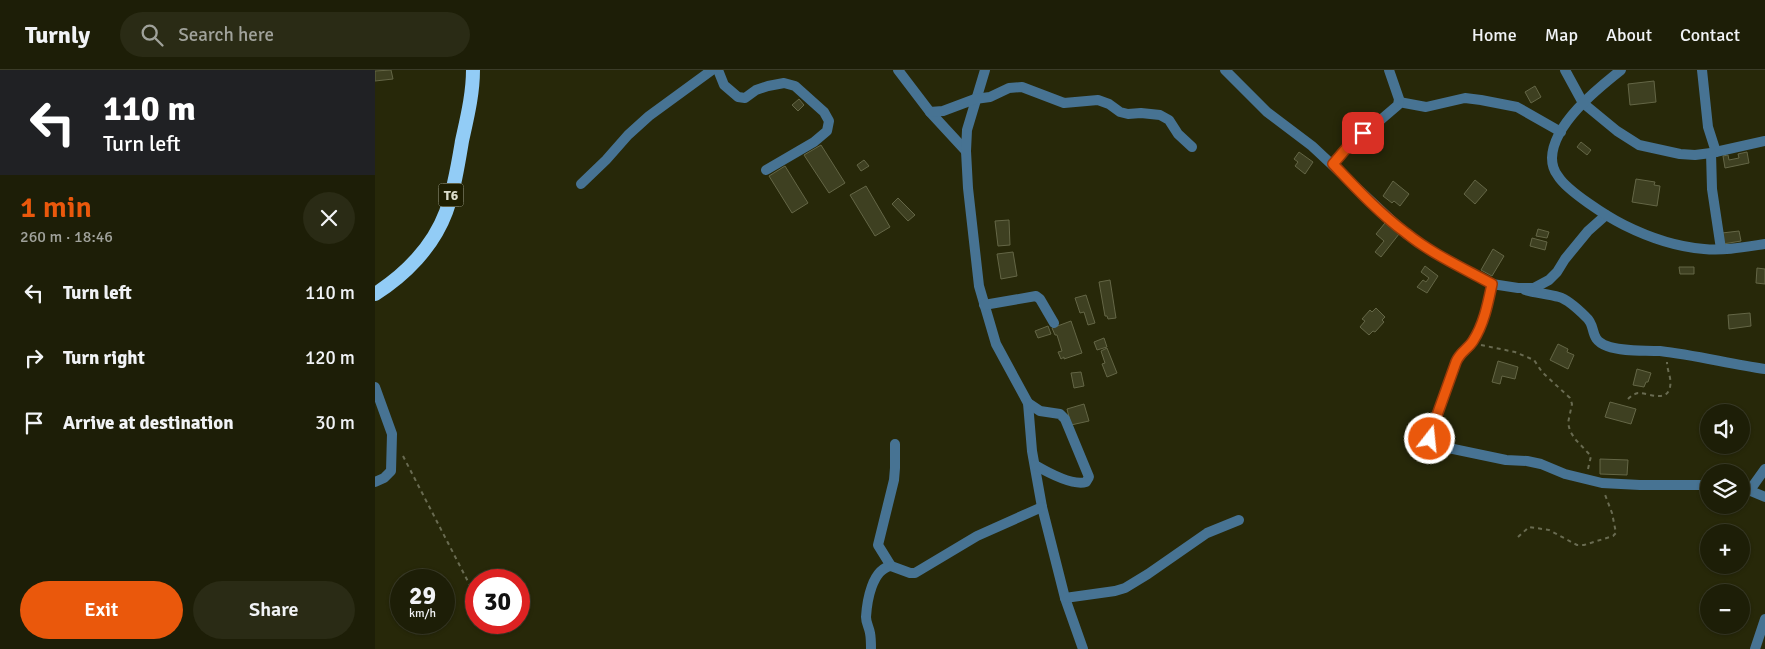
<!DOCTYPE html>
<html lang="en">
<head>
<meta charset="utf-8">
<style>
	:root { --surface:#1d1e07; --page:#2a2b15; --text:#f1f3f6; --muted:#a0a29b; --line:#3b3c28; --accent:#ea580c }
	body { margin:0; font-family:Signika,sans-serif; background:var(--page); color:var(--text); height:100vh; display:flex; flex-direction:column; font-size:19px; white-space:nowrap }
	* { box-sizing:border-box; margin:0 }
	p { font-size:16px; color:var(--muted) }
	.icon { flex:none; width:28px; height:28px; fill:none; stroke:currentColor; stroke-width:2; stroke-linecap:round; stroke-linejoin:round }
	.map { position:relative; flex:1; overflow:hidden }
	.side { display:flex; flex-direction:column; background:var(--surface); width:375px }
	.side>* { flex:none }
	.guide { background:#202124; color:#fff; overflow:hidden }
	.fabs { position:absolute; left:1325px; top:334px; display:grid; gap:10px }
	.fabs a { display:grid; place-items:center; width:50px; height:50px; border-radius:50%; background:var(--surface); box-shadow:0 1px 4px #0004,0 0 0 1px var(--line); font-size:25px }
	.speed { position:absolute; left:15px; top:499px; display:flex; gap:10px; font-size:25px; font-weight:700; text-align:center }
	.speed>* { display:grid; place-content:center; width:65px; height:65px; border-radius:50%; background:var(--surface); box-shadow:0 1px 4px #0004,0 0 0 1px var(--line); line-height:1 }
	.speed small { font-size:12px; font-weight:400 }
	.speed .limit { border:8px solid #d22; background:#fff; color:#111 }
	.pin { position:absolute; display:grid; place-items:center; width:42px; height:42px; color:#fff; margin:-21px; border-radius:10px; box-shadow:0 2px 8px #0006 }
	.me { position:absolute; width:55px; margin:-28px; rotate:16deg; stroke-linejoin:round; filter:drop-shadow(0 0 4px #0008) }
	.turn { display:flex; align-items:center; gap:18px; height:105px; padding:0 20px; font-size:22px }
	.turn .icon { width:65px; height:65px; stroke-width:2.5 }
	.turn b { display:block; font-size:35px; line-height:42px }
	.round { display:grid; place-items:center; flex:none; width:52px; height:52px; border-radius:26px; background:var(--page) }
	.head { display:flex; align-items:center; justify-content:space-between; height:85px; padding:0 20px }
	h1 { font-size:30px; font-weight:600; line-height:38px; color:var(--accent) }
	.primary-button { display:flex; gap:10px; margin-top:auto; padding:10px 20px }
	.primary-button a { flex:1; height:58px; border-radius:30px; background:var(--accent); color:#fff; font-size:20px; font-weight:600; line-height:58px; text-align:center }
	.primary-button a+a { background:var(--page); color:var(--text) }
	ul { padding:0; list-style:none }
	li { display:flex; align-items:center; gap:15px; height:65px; padding:0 20px }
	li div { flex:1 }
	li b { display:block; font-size:19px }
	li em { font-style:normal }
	header { display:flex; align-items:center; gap:30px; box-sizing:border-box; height:70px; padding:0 25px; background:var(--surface); border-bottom:1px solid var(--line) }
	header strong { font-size:24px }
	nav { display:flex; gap:28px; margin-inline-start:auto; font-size:18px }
	.search { width:350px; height:45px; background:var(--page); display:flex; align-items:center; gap:12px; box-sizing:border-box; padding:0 18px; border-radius:28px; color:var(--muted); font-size:19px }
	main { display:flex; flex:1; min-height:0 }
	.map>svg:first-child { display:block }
	.building { fill:#3e4021; stroke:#646646 }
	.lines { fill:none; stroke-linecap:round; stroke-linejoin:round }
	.path { stroke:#696b51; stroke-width:2; stroke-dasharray:4 4; stroke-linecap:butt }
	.minor { stroke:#477393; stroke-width:10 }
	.trunk { stroke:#92ccf6; stroke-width:14 }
	.route-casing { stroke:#983908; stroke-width:12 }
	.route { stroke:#ea580c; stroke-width:9 }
	.labels { text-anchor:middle; stroke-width:4; stroke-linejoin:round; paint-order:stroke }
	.shield { fill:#1e1e01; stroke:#a2a48e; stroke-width:1 }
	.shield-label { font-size:14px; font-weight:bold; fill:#dbddcb }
</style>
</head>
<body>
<header>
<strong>Turnly</strong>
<div class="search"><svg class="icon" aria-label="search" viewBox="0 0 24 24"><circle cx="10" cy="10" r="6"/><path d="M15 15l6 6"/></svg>Search here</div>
<nav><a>Home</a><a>Map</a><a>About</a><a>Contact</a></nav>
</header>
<main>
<section class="side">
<div class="guide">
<div class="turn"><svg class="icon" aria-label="left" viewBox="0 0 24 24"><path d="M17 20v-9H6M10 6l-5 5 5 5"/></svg><div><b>110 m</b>Turn left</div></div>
</div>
<div class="head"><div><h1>1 min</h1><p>260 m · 18:46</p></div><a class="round"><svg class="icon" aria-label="close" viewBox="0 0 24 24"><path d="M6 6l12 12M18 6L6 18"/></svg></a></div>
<ul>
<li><svg class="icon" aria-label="left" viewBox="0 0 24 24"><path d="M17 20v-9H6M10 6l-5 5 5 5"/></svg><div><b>Turn left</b></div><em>110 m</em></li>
<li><svg class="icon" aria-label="right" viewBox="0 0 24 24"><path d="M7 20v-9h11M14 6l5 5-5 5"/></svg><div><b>Turn right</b></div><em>120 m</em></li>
<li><svg class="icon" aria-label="arrive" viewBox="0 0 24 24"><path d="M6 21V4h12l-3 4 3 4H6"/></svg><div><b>Arrive at destination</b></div><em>30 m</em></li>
</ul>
<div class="primary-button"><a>Exit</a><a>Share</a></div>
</section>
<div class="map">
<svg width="1390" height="579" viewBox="0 0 1390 579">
	<rect width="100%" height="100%" fill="#272809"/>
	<g class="building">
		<polygon points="16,0 18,9 0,11 0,1"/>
		<polygon points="1279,11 1281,32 1255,35 1253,14"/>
		<polygon points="1160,16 1166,27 1156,33 1150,22"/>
		<polygon points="424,29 429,35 423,41 417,35"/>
		<polygon points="1206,72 1216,80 1212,85 1202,77"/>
		<polygon points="446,75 470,113 454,123 429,85"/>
		<polygon points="924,82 938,92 930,104 920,96 923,92 919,89"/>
		<polygon points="1372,82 1374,93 1350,98 1348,86 1353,85 1354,90 1364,88 1363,84"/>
		<polygon points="489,90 494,96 486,101 482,95"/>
		<polygon points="410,96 433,133 417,143 394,106"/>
		<polygon points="1261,109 1280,112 1279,115 1285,116 1282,136 1257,132"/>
		<polygon points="1100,110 1112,120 1100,134 1089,124"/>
		<polygon points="1018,111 1034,124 1025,136 1019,131 1017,133 1008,126"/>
		<polygon points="491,116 515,157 500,166 475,125"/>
		<polygon points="523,128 540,145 533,151 517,134"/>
		<polygon points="634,150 635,175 623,176 620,151"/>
		<polygon points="1010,153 1024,164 1006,187 1000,182 1009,171 1001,164"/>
		<polygon points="1163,159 1174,162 1172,168 1161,166"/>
		<polygon points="1364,161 1366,171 1348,174 1347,163"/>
		<polygon points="1157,168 1172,172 1170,180 1155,176"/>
		<polygon points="1118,179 1129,186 1117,206 1106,200"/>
		<polygon points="638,182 642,206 626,209 622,184"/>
		<polygon points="1050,196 1063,206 1052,223 1042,217 1048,210 1051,212 1054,208 1046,202"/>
		<polygon points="1304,197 1319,197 1319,204 1305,204"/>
		<polygon points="1382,198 1390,199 1390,214 1381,213"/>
		<polygon points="735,210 741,248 733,249 732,246 730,246 724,212"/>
		<polygon points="711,225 720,253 713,255 709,242 705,243 700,228"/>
		<polygon points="1001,238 1010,247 1007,250 1009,252 1000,262 998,261 994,265 985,257 990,251 987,249 995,240 997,242"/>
		<polygon points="1375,243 1376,256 1354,259 1353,245"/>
		<polygon points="696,251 707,283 689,289 689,287 686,289 683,282 687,281 682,265 680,265 677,258"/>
		<polygon points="673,256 676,264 663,268 660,261"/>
		<polygon points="729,268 732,277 722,280 719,272"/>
		<polygon points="1183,274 1193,279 1192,282 1199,285 1193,299 1175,290"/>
		<polygon points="732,278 742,303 732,307 727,294 730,293 726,281"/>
		<polygon points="1123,291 1143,297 1140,309 1127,306 1125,314 1117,312"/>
		<polygon points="1262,299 1276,303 1273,312 1271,312 1269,317 1258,315"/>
		<polygon points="706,302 709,316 699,318 696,303"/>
		<polygon points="1235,332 1261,339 1256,354 1230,347"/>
		<polygon points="709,334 714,351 696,355 692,339"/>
		<polygon points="1225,389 1253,390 1252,405 1225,404"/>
	</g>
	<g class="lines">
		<g class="path">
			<polyline points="1106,275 1140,282 1159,290 1167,302 1195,328 1197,334 1193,353 1195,361 1200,369 1216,386 1213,399"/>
			<path d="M1253,329c3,-3 6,-5 10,-6 11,0 29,10 32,-6 2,-9 -3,-16 -3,-25"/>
			<polyline points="28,386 101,527"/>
			<polyline points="1143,467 1154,457 1174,460 1202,475 1209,475 1238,466 1241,463 1237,443 1229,422"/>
		</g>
		<g class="minor">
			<polyline points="343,0 349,15 363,27 370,28 381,20 393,16 409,13 420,16 449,42 454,51 452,61 439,72 391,100"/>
			<polyline points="523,0 555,42 591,81"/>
			<polyline points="610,0 592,60 591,81 593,118 604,216 621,274 653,333 657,381 667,437 690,528 708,579"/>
			<polyline points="850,0 892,42 937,76 1030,163 1053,179 1117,214 1143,218 1159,218 1174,210 1182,202 1190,189 1213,161 1231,145"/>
			<polyline points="1190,0 1208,33 1242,61 1264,75 1305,84 1320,85 1336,83 1390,71"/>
			<path d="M1246,0c-24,19 -68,54 -69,88 0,6 2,13 6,18 9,15 50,41 66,49 24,12 54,22 80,24 20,2 41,-2 61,-5"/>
			<polyline points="1327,0 1333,57 1341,82"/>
			<polyline points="1024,32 1051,37 1090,28 1106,30 1142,37 1186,62"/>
			<polyline points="555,42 568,41 600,29 615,27 634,18 647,17 689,33 723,30 734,34 745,42 753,44 766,43 785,45 794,50 803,64 817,77"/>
			<polyline points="1336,83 1337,119 1346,179"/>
			<polyline points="958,94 981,67 1002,53 1023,35 1024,29 1014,0"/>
			<polyline points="206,114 231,90 253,65 274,46 337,0"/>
			<path d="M1117,214c-4,19 -8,40 -19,56 -5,9 -13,12 -17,22l-25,70 -1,5 2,5 7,4 67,14 21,1 14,3 24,10 37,9 38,2h69"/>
			<path d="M1150,220c11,3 23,4 34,7 10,3 20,13 27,20 11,9 2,22 21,29 16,6 36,4 53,5 35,4 70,13 105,18"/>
			<polyline points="609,235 661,226 665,229 679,253"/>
			<polyline points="0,317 17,364 16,401 9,408 0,412"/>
			<path d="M653,333l12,8 20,3 5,5 24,58 -3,5c-14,4 -39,-10 -51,-17"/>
			<polyline points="1366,417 1390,427"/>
			<polyline points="1375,420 1390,399"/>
			<polyline points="516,496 503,475 519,410 520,398 520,374"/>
			<polyline points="690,528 740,521 750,518 773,504 832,463 864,450"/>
			<path d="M496,579c0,-5 0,-11 -1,-16 -1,-6 -4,-10 -4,-16 1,-16 6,-48 25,-51l19,7h5l62,-37 65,-29"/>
			<polyline points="1380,579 1390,549"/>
		</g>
		<path class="trunk" d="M0,224c30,-19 58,-47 71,-82 8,-22 12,-47 16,-71 5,-23 11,-47 11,-71"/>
	</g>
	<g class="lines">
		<g class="route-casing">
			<path id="route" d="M988,63l-7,4 -23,27c23,24 46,49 73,69 26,21 57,35 86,51 -4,19 -8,40 -19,57 -5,8 -13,11 -17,21l-25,70 -1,7"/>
		</g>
		<use href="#route" class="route"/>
	</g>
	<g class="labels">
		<rect class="shield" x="63.5" y="113.5" width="25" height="23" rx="4"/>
		<g class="shield-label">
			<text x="76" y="130">T6</text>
		</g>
	</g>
</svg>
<div class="fabs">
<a><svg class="icon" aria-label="sound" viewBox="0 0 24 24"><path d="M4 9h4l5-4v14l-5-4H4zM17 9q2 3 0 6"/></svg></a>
<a><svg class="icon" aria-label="layers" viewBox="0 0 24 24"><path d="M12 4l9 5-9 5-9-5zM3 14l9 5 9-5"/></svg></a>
<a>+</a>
<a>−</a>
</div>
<div class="speed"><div>29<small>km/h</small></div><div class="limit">30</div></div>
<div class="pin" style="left:988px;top:63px;background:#d93025"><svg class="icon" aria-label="arrive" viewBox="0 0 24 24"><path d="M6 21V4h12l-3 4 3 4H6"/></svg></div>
<svg class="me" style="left:1055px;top:369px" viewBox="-20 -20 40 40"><circle r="17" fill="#ea580c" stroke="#fff" stroke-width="3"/><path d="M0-11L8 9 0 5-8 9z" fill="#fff"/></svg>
</div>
</main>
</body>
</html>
